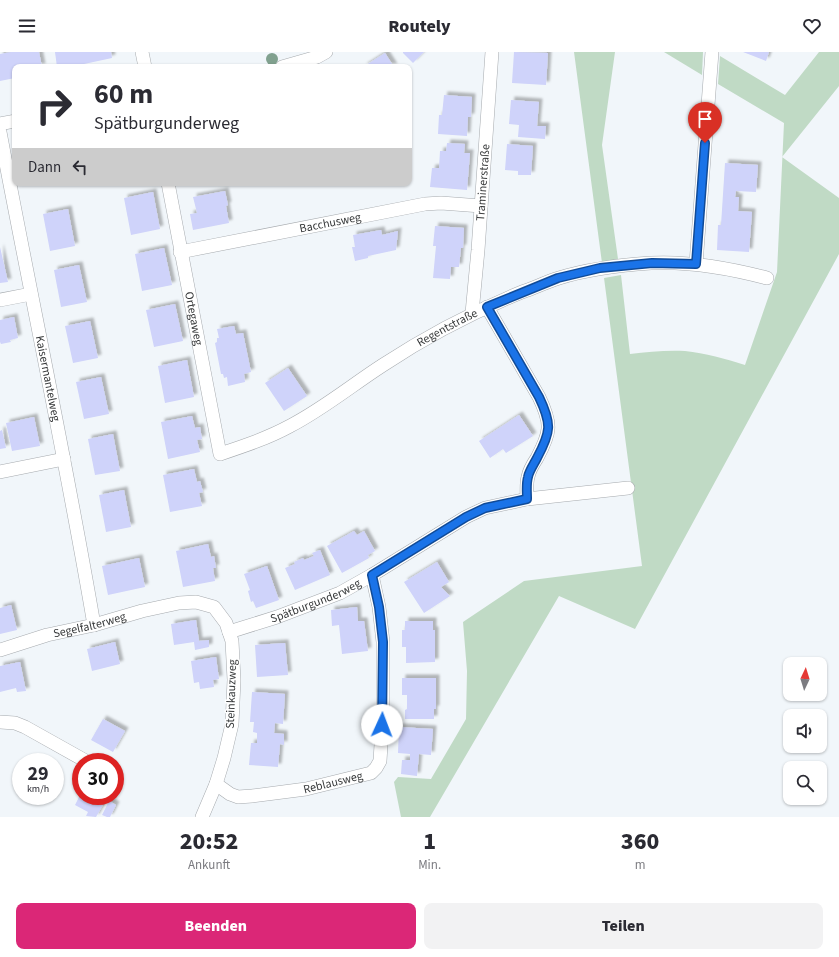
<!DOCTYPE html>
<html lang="de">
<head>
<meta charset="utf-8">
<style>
	:root { --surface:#fff; --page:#f2f2f3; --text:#2b2b33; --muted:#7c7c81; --accent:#db2777 }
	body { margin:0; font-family:"Source Sans 3",sans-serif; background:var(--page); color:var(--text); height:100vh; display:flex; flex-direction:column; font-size:15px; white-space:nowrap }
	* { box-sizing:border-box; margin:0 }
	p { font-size:13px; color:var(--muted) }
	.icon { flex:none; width:22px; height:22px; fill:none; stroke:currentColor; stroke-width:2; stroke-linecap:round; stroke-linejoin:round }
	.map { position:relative; height:765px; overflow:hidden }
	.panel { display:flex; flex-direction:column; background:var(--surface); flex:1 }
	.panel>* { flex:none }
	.hud { position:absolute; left:12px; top:12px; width:400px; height:122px; border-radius:8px; box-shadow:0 1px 3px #0004; background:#fff; color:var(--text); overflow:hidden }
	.needle { width:26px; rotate:4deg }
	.fabs { position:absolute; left:783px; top:605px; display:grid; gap:8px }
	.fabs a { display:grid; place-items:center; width:44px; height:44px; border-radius:8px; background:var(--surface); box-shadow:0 1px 3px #0004; font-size:20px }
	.speed { position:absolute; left:12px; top:701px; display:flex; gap:8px; font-size:20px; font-weight:700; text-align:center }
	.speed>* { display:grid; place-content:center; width:52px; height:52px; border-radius:50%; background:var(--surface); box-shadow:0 1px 3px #0004; line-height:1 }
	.speed small { font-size:10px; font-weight:400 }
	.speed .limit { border:6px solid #d22; background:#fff; color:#111 }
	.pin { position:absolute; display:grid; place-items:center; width:34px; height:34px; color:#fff; margin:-41px -17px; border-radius:50% 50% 50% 0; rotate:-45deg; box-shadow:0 0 4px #0007 }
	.pin .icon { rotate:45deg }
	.me { position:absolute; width:44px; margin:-22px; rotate:2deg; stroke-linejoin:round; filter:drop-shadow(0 0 3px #0008) }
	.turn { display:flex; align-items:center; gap:14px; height:84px; padding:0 16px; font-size:18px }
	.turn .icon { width:52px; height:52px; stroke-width:2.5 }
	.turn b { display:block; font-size:28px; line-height:34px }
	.then { display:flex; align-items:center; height:38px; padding:0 16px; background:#0003; gap:8px; font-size:15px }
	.eta { display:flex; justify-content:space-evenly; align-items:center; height:68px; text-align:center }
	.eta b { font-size:24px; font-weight:800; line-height:28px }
	.button { display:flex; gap:8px; margin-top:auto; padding:8px 16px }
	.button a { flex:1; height:46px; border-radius:8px; background:var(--accent); color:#fff; font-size:16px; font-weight:800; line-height:46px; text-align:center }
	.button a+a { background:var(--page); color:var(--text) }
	header { display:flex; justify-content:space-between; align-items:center; height:52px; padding:0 16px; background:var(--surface); font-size:18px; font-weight:800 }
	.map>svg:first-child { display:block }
	.green { fill:#c0dac5 }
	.building { fill:#cfd3fa; filter:url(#shadow) }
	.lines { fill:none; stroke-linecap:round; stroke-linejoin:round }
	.minor-casing { stroke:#a6aaae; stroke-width:14 }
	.minor { stroke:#fff; stroke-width:13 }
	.tree { fill:#81a18f }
	.route-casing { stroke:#114b97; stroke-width:10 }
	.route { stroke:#1a73e8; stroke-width:7 }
	.labels { text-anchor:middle; stroke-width:3; stroke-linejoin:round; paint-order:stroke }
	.street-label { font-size:12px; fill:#37393a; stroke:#fff }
</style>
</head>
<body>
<header><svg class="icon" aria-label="menu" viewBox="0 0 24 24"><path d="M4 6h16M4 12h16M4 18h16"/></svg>Routely<svg class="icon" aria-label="heart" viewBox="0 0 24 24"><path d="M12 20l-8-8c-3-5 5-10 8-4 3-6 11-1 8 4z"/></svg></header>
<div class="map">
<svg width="839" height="765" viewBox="0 0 839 765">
	<defs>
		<filter id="shadow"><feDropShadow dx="3.5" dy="-3.5" stdDeviation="1" flood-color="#0004"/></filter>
	</defs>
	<rect width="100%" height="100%" fill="#f1f6fa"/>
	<g class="green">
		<polygon points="574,0 615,0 602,93 618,207 602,211"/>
		<polygon points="664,0 703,0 702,23"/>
		<path d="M819,0h20v34l-57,71 57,41v56l-204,375 -76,-33 -129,221h-29l-7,-35 4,-5 33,2 35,-60 1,-48 -4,-49 61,-41 118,-15 -38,-288 17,-3 9,79c18,-2 36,-4 55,-3 20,2 41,8 60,14l32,-93 7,-149 -66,-39 2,-28 65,39z"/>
	</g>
	<g class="building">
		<polygon points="11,0 39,0 42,15 15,15 15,26 0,29 0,2"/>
		<polygon points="55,0 111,0 112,6 70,15 57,15"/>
		<polygon points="403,0 424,0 413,11 403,1"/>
		<polygon points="514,0 548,1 546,33 512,31"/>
		<polygon points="743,0 769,0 766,9"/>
		<polygon points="385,1 394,15 363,15"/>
		<polygon points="444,43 472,45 471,65 468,65 467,84 438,82 439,63 442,63"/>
		<polygon points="511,48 539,50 537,74 546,74 545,87 518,85 519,73 509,72"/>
		<polygon points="447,91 465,92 464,101 470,101 467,138 430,135 432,116 439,116 440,99 446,99"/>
		<polygon points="507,92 533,94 531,123 518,123 518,119 505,118"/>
		<polygon points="725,111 758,113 756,140 736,139 735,145 739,145 738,159 752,160 749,200 717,198 718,173 721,173"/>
		<polygon points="225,139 228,153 226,154 229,171 193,178 190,162 197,161 193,145"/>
		<polygon points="153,140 160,177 131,183 124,146"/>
		<polygon points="68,157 75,194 50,199 43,162"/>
		<polygon points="435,174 464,176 463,196 461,196 459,215 451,215 450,227 433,226 436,194 433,194"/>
		<polygon points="381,178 382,183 398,179 396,198 368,204 368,206 355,209 352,195 355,195 353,183"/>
		<polygon points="0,195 8,230 0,231"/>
		<polygon points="164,196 172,233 142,239 135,202"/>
		<polygon points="79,213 87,250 61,255 54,218"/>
		<polygon points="175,252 183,289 154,295 146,258"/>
		<polygon points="14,265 18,286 10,288 11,290 1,292 0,290 0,268"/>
		<polygon points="90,269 98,306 73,311 65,274"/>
		<polygon points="234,274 236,282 243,281 251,320 244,322 245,330 228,334 227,325 224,326 223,322 221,322 215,291 217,290 217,286 219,286 217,277"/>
		<polygon points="187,308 194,345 165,351 158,314"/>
		<polygon points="288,316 307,344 284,359 265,331"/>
		<polygon points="101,325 109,362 84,367 76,330"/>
		<polygon points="519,363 533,384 506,401 503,397 490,406 479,389"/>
		<polygon points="192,364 195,376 200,375 202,387 197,388 200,400 168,407 161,370"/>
		<polygon points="34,365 40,394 12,399 6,371"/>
		<polygon points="2,378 6,396 0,397 0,379"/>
		<polygon points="113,382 120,419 95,423 88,387"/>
		<polygon points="194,417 197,430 200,429 203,440 199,441 202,454 170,460 163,423"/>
		<polygon points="124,438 131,475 106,480 99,443"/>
		<polygon points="354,479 357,483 364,479 375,499 368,503 369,506 342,521 327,494"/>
		<polygon points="208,492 211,505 214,504 216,516 213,516 215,529 183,535 176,499"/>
		<polygon points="320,498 330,523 295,538 285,516 295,512 294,510 303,506 304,508 314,504 312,501"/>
		<polygon points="139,506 145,535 108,543 102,514"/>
		<polygon points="437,510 449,530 441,535 450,544 424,561 404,530"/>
		<polygon points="267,514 279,548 256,556 253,549 251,550 248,539 250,538 244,522"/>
		<polygon points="11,553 17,578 0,582 0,556"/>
		<polygon points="357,555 358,569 364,569 368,599 342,602 339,573 332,574 331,558"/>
		<polygon points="196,568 199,589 209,588 209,595 195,598 194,590 174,593 171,572"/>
		<polygon points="405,569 433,569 433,578 435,578 435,610 406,611 406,595 402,595 402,578 405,578"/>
		<polygon points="115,590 120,612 92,619 87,597"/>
		<polygon points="285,591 288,623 257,625 255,593"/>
		<polygon points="216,605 219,627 213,628 214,635 200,637 199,630 194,631 191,609"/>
		<polygon points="20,610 26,639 17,640 16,636 0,640 0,614"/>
		<polygon points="402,626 436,626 436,657 434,657 434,667 405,667 405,658 407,657 407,643 402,643"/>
		<polygon points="252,640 285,642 283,672 275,671 274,681 284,682 284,693 280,692 278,715 249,713 251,691 257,691 257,681 253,680 254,670 250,670"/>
		<polygon points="103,667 125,679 113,700 91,688"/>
		<polygon points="399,675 433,677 431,703 419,702 417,724 401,722 402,708 410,708 410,702 398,701"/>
		<polygon points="81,741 81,744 108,744 96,765 86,764 88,760 75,753"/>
		<polygon points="109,749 116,753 110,765 107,765 102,763"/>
	</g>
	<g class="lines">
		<g class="minor-casing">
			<g id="minor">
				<polyline points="142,0 145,15"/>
				<polyline points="282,15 317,5 326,0"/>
				<polyline points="0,72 15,69"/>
				<path id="s1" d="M0,80c31,165 66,328 94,493"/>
				<path id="s2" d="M168,131l52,271c24,-8 48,-16 70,-28 33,-17 62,-41 93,-61 44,-29 90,-53 139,-73 12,-4 24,-10 37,-14 29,-9 61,-13 92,-15 39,-2 78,5 116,15"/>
				<path id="s3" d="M180,200l245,-48 16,-1 40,3"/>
				<polyline points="696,212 712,0"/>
				<polyline points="0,248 31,242"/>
				<path d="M487,255l52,90c13,27 12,35 -2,61 -4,6 -8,13 -9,19 -2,7 -1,15 -1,22"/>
				<path id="s4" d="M472,261l6,-63 14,-198"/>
				<polyline points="0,420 64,407"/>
				<path id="s5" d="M229,580l48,-15 63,-24 32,-18 94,-58 19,-9 42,-9 101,-11"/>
				<path id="s6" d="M0,598l47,-15 47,-10 48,-14 37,-8 17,-1 18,5 12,16 6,18 2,39 -2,44 -8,34 -8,26 -14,33"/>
				<polyline points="0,670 15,671 25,675 84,708"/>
				<path id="s7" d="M216,732l14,10 8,3 14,-1 54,-7 65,-16 5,-5 4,-7 3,-49v-70l-4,-35 -7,-32"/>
			</g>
		</g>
		<use href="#minor" class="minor"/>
	</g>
	<circle class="tree" cx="272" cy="7" r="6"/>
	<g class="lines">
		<g class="route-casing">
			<path id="route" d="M382,673l1,-83 -4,-35 -7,-32 94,-58 19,-9 42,-9c0,-7 -1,-15 1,-22 1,-6 6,-13 9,-19 14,-26 15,-34 2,-61l-52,-90 71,-29 42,-10 52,-5 44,1 9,-121"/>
		</g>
		<use href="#route" class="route"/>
	</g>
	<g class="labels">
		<g class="street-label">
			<text dy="4" stroke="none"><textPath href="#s4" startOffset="131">Traminerstraße</textPath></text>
			<text dy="4" stroke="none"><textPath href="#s3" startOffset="153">Bacchusweg</textPath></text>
			<text dy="4" stroke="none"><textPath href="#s2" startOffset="138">Ortegaweg</textPath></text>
			<text dy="4" stroke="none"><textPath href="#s2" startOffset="537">Regentstraße</textPath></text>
			<text dy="4" stroke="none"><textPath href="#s1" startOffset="251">Kaisermantelweg</textPath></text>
			<text dy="4" stroke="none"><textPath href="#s5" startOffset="92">Spätburgunderweg</textPath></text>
			<text dy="4" stroke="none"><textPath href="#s6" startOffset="93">Segelfalterweg</textPath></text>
			<text transform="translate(231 642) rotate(-88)" y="4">Steinkauzweg</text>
			<text dy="4" stroke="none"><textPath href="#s7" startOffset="122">Reblausweg</textPath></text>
		</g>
	</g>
</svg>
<div class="fabs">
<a><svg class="needle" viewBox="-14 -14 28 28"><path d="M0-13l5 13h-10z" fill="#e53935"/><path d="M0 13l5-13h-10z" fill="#7c7c81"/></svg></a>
<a><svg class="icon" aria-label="sound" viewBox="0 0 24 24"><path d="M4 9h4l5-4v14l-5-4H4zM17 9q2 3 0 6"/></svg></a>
<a><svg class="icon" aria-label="search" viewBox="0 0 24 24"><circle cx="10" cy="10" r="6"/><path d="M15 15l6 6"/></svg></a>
</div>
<div class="speed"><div>29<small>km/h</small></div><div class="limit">30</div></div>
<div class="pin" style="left:705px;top:91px;background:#d93025"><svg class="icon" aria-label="arrive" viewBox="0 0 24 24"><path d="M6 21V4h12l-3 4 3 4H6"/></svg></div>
<svg class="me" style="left:382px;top:673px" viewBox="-20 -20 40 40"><circle r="19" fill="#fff"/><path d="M0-13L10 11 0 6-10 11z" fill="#1a73e8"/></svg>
<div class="hud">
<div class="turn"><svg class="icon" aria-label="right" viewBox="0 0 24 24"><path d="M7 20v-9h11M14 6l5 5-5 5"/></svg><div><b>60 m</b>Spätburgunderweg</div></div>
<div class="then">Dann<svg class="icon" aria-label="left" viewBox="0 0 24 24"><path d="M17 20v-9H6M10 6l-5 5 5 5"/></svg></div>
</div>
</div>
<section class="panel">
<div class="eta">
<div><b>20:52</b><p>Ankunft</p></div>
<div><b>1</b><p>Min.</p></div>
<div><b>360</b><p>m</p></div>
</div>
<div class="button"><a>Beenden</a><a>Teilen</a></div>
</section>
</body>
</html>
